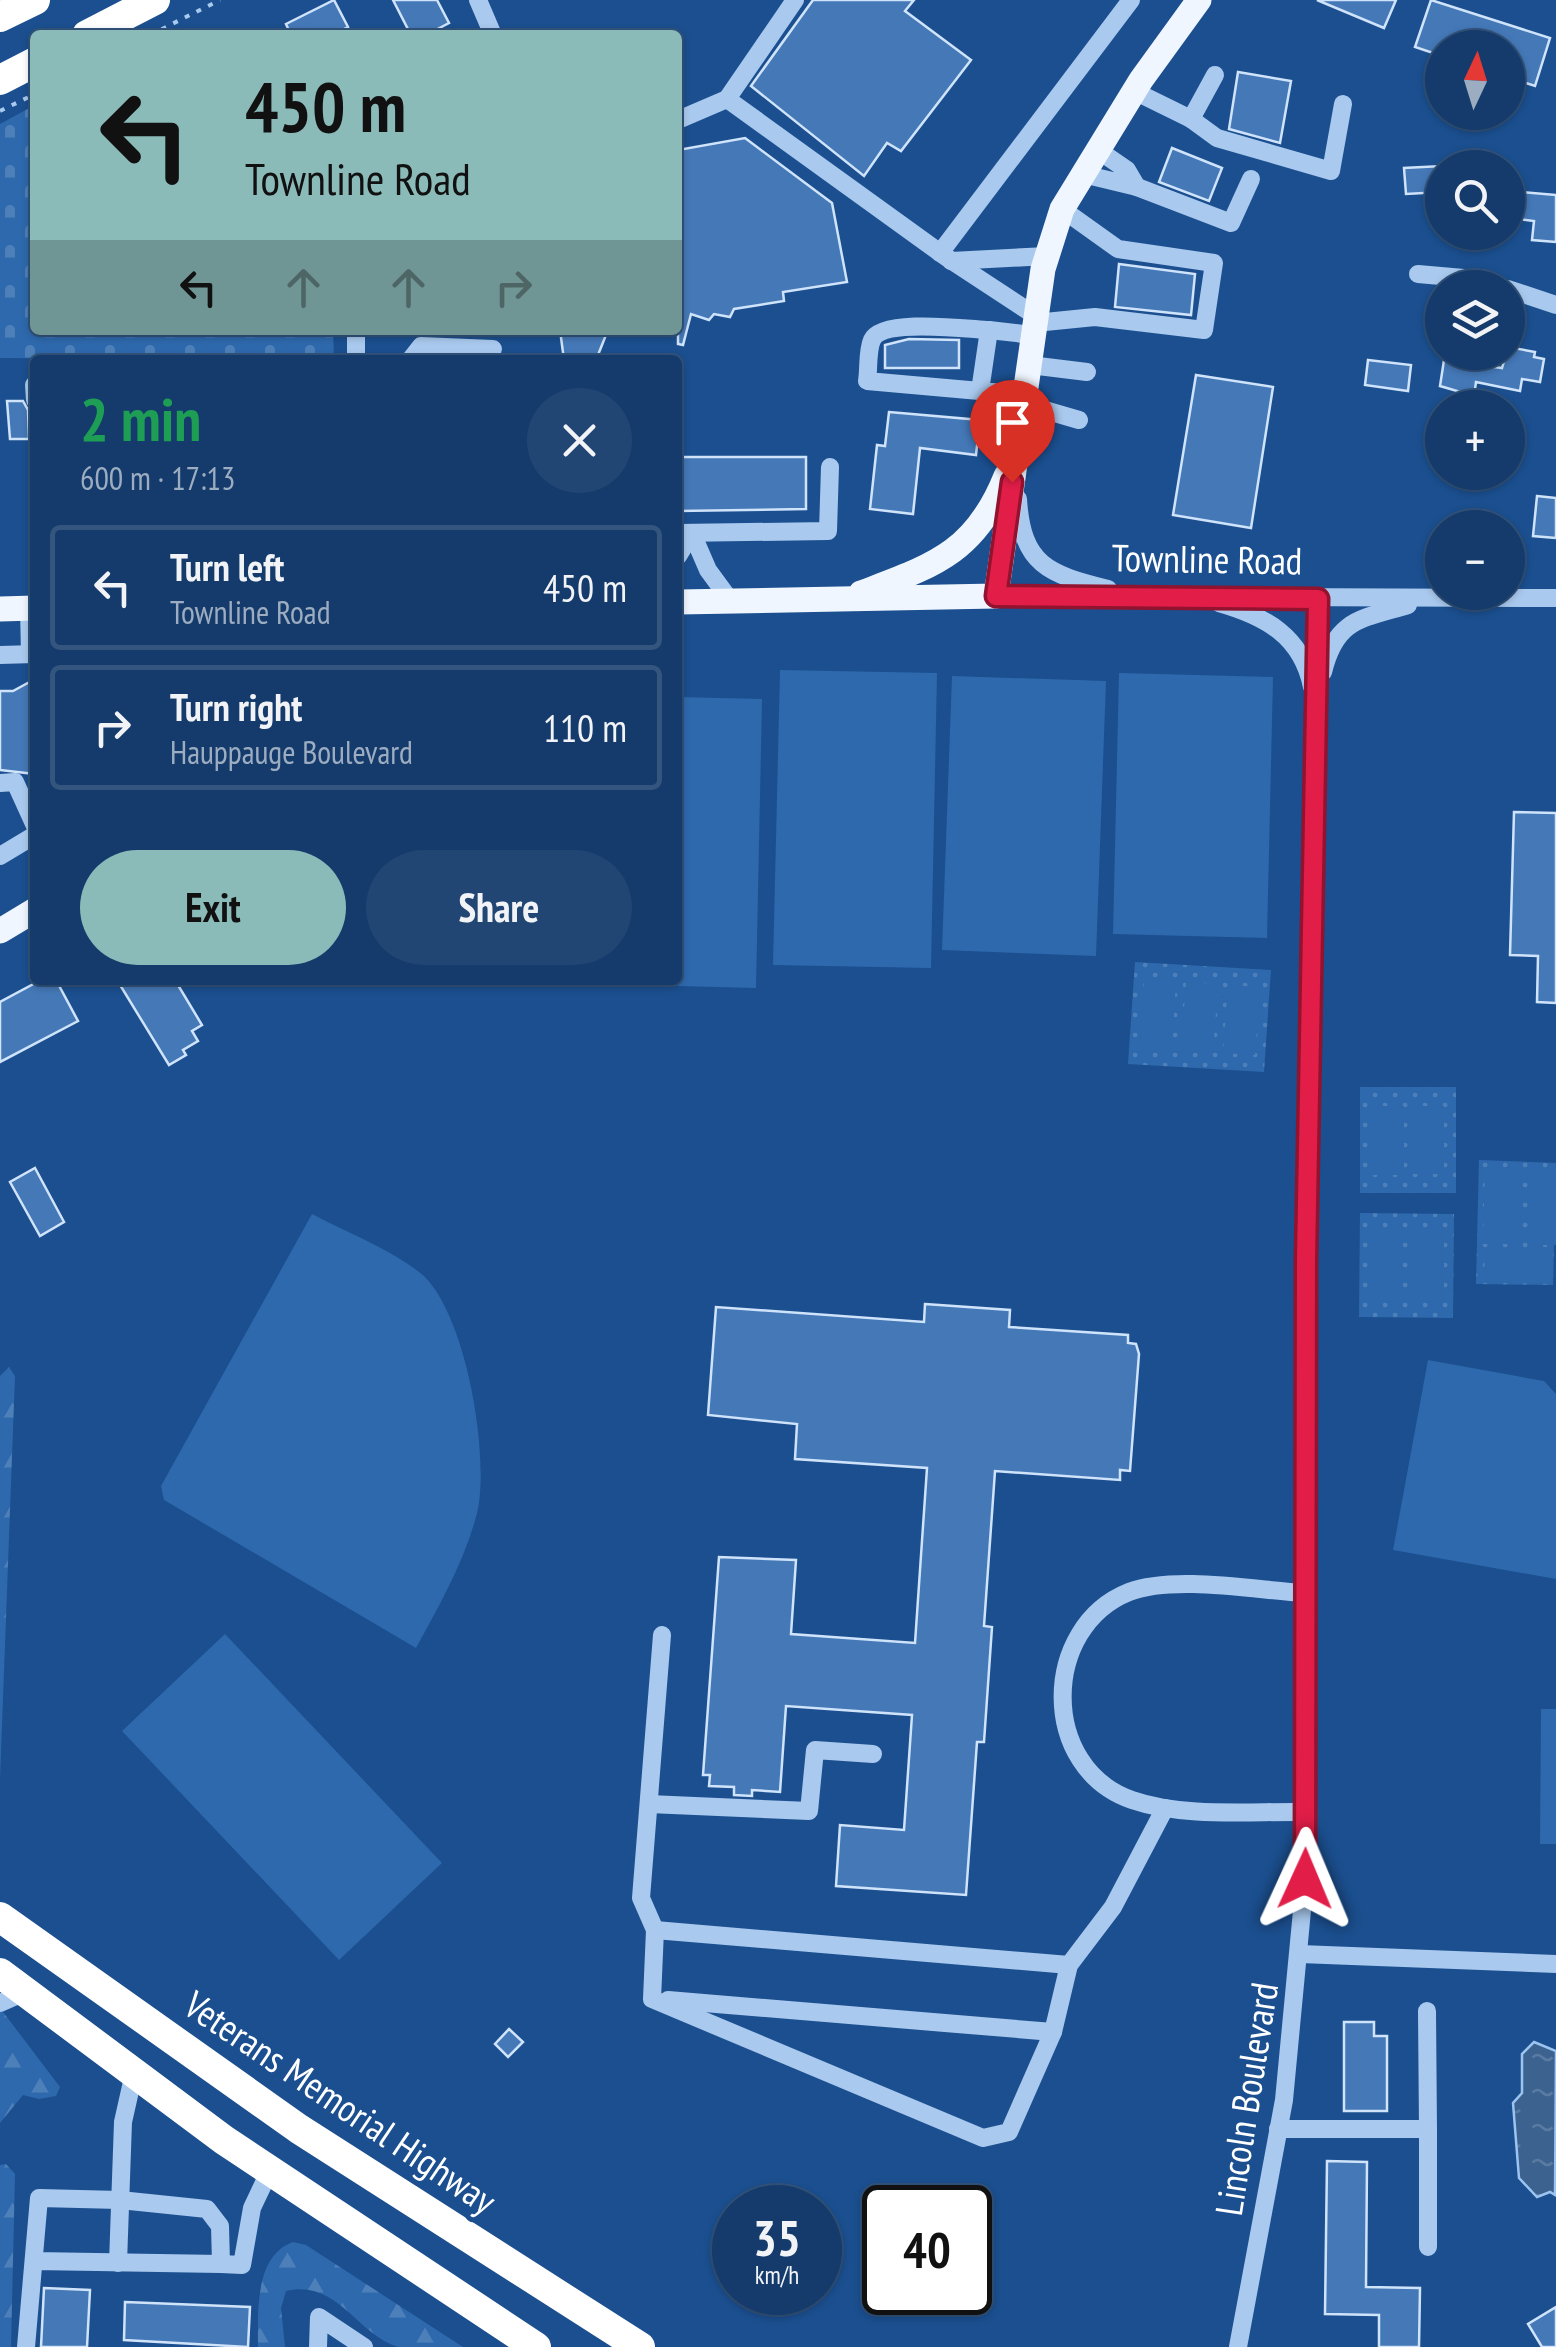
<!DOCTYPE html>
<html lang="en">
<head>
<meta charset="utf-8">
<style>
	:root { --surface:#143b6b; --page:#214673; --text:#f1f3f6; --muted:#9dadc1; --line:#33557e; --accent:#8bbbb9 }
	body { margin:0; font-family:"PT Sans Narrow",sans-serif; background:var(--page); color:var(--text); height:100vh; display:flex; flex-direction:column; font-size:38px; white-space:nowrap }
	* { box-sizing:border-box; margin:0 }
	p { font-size:32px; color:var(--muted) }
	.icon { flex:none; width:55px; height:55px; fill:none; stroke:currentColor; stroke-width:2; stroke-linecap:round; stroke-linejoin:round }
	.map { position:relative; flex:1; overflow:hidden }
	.drawer { position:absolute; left:30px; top:355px; width:652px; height:630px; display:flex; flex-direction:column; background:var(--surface); border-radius:10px; box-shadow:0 2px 8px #0004,0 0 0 2px var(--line) }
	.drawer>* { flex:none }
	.guide { position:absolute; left:30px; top:30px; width:652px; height:305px; border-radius:10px; box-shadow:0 2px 8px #0004,0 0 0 2px var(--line); background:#8bbbb9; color:#111; overflow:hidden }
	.needle { width:65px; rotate:4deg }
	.buttons { position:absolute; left:1425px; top:30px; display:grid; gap:20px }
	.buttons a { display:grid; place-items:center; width:100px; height:100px; border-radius:50%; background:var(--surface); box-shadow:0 2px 8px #0004,0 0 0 2px var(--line); font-size:50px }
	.speed { position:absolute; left:712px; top:2185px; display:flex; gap:20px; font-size:50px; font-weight:700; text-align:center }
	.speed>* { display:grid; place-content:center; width:130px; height:130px; border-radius:50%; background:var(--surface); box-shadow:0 2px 8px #0004,0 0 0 2px var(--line); line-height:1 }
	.speed small { font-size:25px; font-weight:400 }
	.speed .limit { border:5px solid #111; border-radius:15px; background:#fff; color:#111 }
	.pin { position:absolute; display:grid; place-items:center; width:85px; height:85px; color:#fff; margin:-102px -42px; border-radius:50% 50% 50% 0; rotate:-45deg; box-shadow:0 0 10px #0007 }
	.pin .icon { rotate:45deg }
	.me { position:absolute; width:110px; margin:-55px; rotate:1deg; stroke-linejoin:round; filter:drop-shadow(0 0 8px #0008) }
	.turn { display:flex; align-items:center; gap:35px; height:210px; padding:0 50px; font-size:45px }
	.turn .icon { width:130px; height:130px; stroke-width:2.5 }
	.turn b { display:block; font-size:70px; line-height:85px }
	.lanes { display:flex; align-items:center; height:95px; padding:0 50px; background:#0003; justify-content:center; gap:50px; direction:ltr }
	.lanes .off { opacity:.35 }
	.round { display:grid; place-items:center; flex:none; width:105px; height:105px; border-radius:52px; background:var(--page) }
	.summary { display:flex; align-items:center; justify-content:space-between; height:170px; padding:0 50px }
	h1 { font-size:60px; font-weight:700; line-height:75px; color:#1e9e55 }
	.button { display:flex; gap:20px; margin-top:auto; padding:20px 50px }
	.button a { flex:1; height:115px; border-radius:60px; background:var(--accent); color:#111; font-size:40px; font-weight:700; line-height:115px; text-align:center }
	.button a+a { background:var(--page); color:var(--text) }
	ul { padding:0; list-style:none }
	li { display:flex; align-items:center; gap:30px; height:125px; margin:0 20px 15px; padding:0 30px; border:5px solid var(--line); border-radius:10px }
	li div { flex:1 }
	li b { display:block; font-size:38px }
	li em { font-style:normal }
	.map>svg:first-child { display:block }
	.grass { fill:url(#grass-dots) }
	.forest { fill:url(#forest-firs) }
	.cemetery { fill:url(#cemetery-stones) }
	.pitch { fill:#2e69ad }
	.water { fill:url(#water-ripples); stroke:#9cc4f0; stroke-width:2.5 }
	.building { fill:#4478b7; stroke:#cfe3fa; stroke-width:2.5 }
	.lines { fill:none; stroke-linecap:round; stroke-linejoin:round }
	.path { stroke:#a9c9ee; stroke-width:4; stroke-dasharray:5 8; stroke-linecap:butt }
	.minor { stroke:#a9c9ee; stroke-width:18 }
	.major { stroke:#f0f6ff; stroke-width:25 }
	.highway { stroke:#fff; stroke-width:30 }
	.route-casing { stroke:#92132f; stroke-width:25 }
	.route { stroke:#e11d48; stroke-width:18 }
	.labels { text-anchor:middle; stroke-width:10; stroke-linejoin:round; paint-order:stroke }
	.street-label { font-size:38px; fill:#fff; stroke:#1b4f8f }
</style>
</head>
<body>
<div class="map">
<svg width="1556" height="2347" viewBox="0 0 1556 2347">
	<defs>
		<pattern id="grass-dots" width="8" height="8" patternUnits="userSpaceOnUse" patternTransform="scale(2.5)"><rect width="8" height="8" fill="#2e69ad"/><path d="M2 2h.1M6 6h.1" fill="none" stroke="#4d80b9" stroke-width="1.8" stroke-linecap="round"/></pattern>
		<pattern id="forest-firs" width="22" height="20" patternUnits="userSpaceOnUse" patternTransform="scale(2.5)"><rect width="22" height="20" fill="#2e69ad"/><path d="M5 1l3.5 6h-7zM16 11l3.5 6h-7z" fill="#4d80b9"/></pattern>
		<pattern id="cemetery-stones" width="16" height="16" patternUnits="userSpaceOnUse" patternTransform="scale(2.5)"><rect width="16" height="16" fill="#2e69ad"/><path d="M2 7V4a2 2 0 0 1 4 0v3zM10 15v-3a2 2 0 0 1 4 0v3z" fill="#4d80b9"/></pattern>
		<pattern id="water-ripples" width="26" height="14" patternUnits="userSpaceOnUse" patternTransform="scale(2.5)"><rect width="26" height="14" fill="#3c6290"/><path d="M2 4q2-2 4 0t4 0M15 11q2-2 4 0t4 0" fill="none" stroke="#597aa1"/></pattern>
	</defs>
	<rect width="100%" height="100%" fill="#1b4f8f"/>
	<g class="grass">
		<polygon points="1135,962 1271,970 1264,1072 1128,1064"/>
		<rect x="1360" y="1087" width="96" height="106"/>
		<polygon points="1479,1160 1556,1163 1553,1285 1476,1284"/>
		<polygon points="1360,1213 1454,1214 1453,1318 1359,1317"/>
	</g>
	<g class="forest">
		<polygon points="9,1367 15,1376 0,1779 0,1376"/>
		<polygon points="0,2008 60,2087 56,2096 39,2099 23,2095 0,2123"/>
		<polygon points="6,2164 15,2174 11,2347 0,2347 0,2165"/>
		<path d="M293,2242l13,3 157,102c-19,0 -47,0 -65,0 -41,-12 -60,-68 -112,-56l-5,17 4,39h-27c0,-34 -4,-91 35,-105z"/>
	</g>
	<polygon class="cemetery" points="35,105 35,330 333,330 334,360 0,358 0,124"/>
	<g class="pitch">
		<polygon points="780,670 937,673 931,968 773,965"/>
		<polygon points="1119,673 1273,677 1267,938 1113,934"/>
		<polygon points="952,676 1106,681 1096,956 942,950"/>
		<polygon points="678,697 762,699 756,988 599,984 599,980 678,980"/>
		<polygon points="1144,979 1176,981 1172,1049 1140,1047"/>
		<polygon points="1186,982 1218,984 1213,1052 1181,1050"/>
		<polygon points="1228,985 1260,987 1255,1055 1223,1053"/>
		<rect x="1372" y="1106" width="32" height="69"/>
		<rect x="1412" y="1106" width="32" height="68"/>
		<polygon points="1485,1167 1522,1168 1520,1244 1483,1244"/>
		<polygon points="1533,1168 1556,1169 1556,1245 1531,1245"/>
		<path d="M312,1214c34,18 76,34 107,58 47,35 73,191 57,245 -13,47 -37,89 -60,131l-252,-148 -3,-14z"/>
		<rect x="1370" y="1231" width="32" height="69"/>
		<rect x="1412" y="1232" width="32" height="69"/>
		<polygon points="1485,1249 1550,1251 1549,1284 1484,1282"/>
		<polygon points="1428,1360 1544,1381 1556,1394 1556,1579 1393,1550"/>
		<polygon points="225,1634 442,1863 339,1960 122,1731"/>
		<polygon points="1541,1709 1556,1709 1556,1844 1540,1844"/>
	</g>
	<polygon class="water" points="1534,2042 1556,2051 1555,2195 1550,2192 1537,2197 1519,2178 1513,2103 1522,2093 1522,2054"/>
	<g class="building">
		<polygon points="334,0 348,27 332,35 291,35 286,24"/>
		<polygon points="393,0 437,0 449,23 426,35 411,35"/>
		<polygon points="813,0 914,0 905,11 971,60 901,151 887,143 864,176 751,86"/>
		<polygon points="1317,0 1396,0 1384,28"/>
		<polygon points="1431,0 1550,38 1535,86 1508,77 1508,48 1442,48 1442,56 1415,47"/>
		<polygon points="1238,72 1291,81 1280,143 1229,129"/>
		<polygon points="745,138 832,203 847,282 783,292 784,301 734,309 730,317 714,314 709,320 691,314 683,345 678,344 678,150"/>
		<polygon points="1172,148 1222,168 1209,201 1159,182"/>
		<polygon points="1442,166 1442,192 1406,194 1404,168"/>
		<polygon points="1508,191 1556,195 1556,242 1532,240 1534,221 1508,218"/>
		<polygon points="1119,264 1195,274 1191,315 1115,307"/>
		<polygon points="560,330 608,330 596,360 564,360"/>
		<polygon points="909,339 959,340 959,368 885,368 885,345"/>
		<polygon points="1508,347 1535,352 1534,357 1544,359 1540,382 1522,379 1520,391 1476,382 1474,396 1440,386 1444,360 1502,368"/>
		<polygon points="1368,360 1411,365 1408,391 1365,385"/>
		<polygon points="1196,375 1273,387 1251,528 1173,515"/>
		<polygon points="7,401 23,401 28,410 29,439 10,439"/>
		<polygon points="889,412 980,420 976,455 920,448 913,514 870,509 877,445 885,446"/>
		<polygon points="678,457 806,457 806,509 678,511"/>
		<polygon points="1537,496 1556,498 1556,538 1533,536"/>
		<polygon points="35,679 35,774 0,770 0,691 13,691"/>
		<polygon points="1514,812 1556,813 1556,1003 1537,1002 1538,956 1510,955"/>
		<polygon points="41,980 56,980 78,1021 0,1062 0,1002"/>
		<polygon points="117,980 175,980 202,1025 192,1031 198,1041 183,1050 186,1055 169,1065"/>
		<polygon points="35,1168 64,1222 40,1236 10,1182"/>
		<polygon points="925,1304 1010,1310 1009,1327 1128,1335 1128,1343 1136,1344 1139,1354 1130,1471 1120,1470 1120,1480 995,1471 984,1626 992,1627 984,1742 977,1742 966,1895 836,1886 840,1825 904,1830 912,1715 786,1706 780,1792 752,1790 752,1796 734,1795 734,1787 709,1786 710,1775 703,1775 719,1557 796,1560 791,1634 915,1643 927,1468 795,1459 797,1424 708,1415 716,1307 924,1322"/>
		<polygon points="1344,2022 1374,2022 1374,2036 1387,2036 1387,2111 1344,2111"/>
		<polygon points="509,2029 523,2042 508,2057 495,2044"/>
		<polygon points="1327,2161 1367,2162 1366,2287 1420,2288 1419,2347 1379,2347 1379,2315 1325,2314"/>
		<polygon points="44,2288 90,2290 87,2347 41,2347"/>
		<polygon points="125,2302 250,2307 248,2347 124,2340"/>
		<polygon points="1556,2307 1556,2347 1542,2347 1528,2324"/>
	</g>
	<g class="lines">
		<g class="path">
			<polyline points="150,35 220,0"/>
			<polyline points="0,111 35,94"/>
		</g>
		<g class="minor">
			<polyline points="478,0 493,35"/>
			<polyline points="1134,91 1191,119 1217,138 1331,171 1343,104"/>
			<polyline points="727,99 946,257 1036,316"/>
			<polyline points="1191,119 1215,75"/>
			<polyline points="678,120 727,99 795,0"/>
			<polyline points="1083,174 1137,187 1127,170 1098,150"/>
			<polyline points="1137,187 1231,223 1251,179"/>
			<polyline points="940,253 1131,0"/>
			<polyline points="951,261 1047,256"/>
			<polyline points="1418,274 1475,279 1502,288"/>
			<polyline points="1508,289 1556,305"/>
			<polyline points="1035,323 1095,317 1204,330 1214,263 1118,249 1062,209"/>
			<polyline points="989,330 1033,335"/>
			<polyline points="356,360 356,330"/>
			<polyline points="410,360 421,346 493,349"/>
			<polyline points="1030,365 1087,372"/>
			<polyline points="34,385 35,400"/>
			<path d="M980,391l9,-61c-22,-1 -107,-12 -117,10 -5,11 -3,30 -5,41l158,14"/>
			<polyline points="1024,404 1079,420"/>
			<path d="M1018,499c4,66 30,75 90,90"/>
			<polyline points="678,533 828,531 830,467"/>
			<polyline points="692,533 708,570 730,600"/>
			<polyline points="678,556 692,533"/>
			<polyline points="996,596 1556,598"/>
			<path d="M1219,603c46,13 83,33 93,84"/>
			<polyline points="29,608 30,654"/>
			<polyline points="0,655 35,654"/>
			<path d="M1323,672c13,-53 37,-53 85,-67"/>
			<polyline points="0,783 15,782 35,826"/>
			<polyline points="0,856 35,835"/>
			<path d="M1304,1593c-49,-3 -130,-18 -175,-1 -88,35 -90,176 3,208 52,18 119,11 174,12"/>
			<polyline points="662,1635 641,1898 655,1930 652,1999 983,2138 1009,2132 1053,2032 1069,1965 1113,1907 1165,1808"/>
			<polyline points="649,1804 809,1811 815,1750 873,1754"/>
			<polyline points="655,1930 1069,1965"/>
			<polyline points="1300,1954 1556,1964"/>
			<polyline points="668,2000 1053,2032"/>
			<polyline points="0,2003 25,1992"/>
			<polyline points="1427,2011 1428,2129"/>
			<polyline points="1278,2129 1428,2129 1428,2247"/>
			<polyline points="118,2263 123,2122 134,2073"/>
			<polyline points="221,2264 242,2265 252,2208 270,2170"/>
			<polyline points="26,2347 39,2198 120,2200 207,2209 220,2226 221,2264 34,2261"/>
			<polyline points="318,2347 319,2317 364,2347"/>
			<polyline points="1238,2347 1284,2100 1305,1879 1305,1259 1318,599"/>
		</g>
		<g class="major">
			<path d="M861,593c71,-27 114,-39 145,-117"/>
			<polyline points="678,602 996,596 1043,269 1062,209 1141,80 1199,0"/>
			<polyline points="0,609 35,608"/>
			<polyline points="0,931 35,910"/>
		</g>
		<g class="highway">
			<polyline points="0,17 35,0"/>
			<polyline points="87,35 155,0"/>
			<polyline points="0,80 35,62"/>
			<polyline points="0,1917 299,2129 640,2347"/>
			<polyline points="0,1973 224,2140 536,2347"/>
		</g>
	</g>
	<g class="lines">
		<g class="route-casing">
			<polyline id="route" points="1012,482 996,596 1318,599 1306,1259 1305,1879"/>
		</g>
		<use href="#route" class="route"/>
	</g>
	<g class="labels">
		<g class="street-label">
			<text transform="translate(1207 560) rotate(1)" y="13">Townline Road</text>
			<text transform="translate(1247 2099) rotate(-81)" y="13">Lincoln Boulevard</text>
			<text transform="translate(340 2103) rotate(34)" y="13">Veterans Memorial Highway</text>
		</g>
	</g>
</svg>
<div class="buttons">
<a><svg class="needle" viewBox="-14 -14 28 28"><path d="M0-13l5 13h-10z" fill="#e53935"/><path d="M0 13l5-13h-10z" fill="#9dadc1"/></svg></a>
<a><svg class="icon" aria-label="search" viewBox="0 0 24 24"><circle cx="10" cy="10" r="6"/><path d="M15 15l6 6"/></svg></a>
<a><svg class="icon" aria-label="layers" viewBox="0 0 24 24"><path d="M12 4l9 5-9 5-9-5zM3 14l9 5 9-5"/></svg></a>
<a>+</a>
<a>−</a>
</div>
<div class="speed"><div>35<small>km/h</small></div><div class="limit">40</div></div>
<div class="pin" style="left:1012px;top:482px;background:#d93025"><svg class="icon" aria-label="arrive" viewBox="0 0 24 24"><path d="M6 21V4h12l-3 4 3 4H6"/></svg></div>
<svg class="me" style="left:1305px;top:1879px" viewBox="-20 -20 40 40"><path d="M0-17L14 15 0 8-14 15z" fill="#e11d48" stroke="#fff" stroke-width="4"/></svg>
<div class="guide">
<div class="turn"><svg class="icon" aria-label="left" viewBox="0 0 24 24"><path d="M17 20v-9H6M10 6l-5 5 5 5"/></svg><div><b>450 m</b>Townline Road</div></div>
<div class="lanes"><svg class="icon" aria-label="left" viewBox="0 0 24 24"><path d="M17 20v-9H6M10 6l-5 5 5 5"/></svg><svg class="icon off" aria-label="ahead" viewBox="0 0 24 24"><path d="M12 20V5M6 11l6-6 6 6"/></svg><svg class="icon off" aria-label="ahead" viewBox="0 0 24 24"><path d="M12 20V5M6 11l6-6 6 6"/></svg><svg class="icon off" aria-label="right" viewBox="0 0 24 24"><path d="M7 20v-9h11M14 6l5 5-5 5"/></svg></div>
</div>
<section class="drawer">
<div class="summary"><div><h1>2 min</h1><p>600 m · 17:13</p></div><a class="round"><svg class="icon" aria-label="close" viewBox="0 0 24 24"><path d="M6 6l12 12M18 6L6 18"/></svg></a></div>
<ul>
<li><svg class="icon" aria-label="left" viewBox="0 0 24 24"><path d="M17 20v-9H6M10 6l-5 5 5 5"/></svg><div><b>Turn left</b><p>Townline Road</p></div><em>450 m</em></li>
<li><svg class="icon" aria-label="right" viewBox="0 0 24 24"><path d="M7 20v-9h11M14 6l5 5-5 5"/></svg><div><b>Turn right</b><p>Hauppauge Boulevard</p></div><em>110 m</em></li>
</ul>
<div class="button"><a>Exit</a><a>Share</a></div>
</section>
</div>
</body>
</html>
